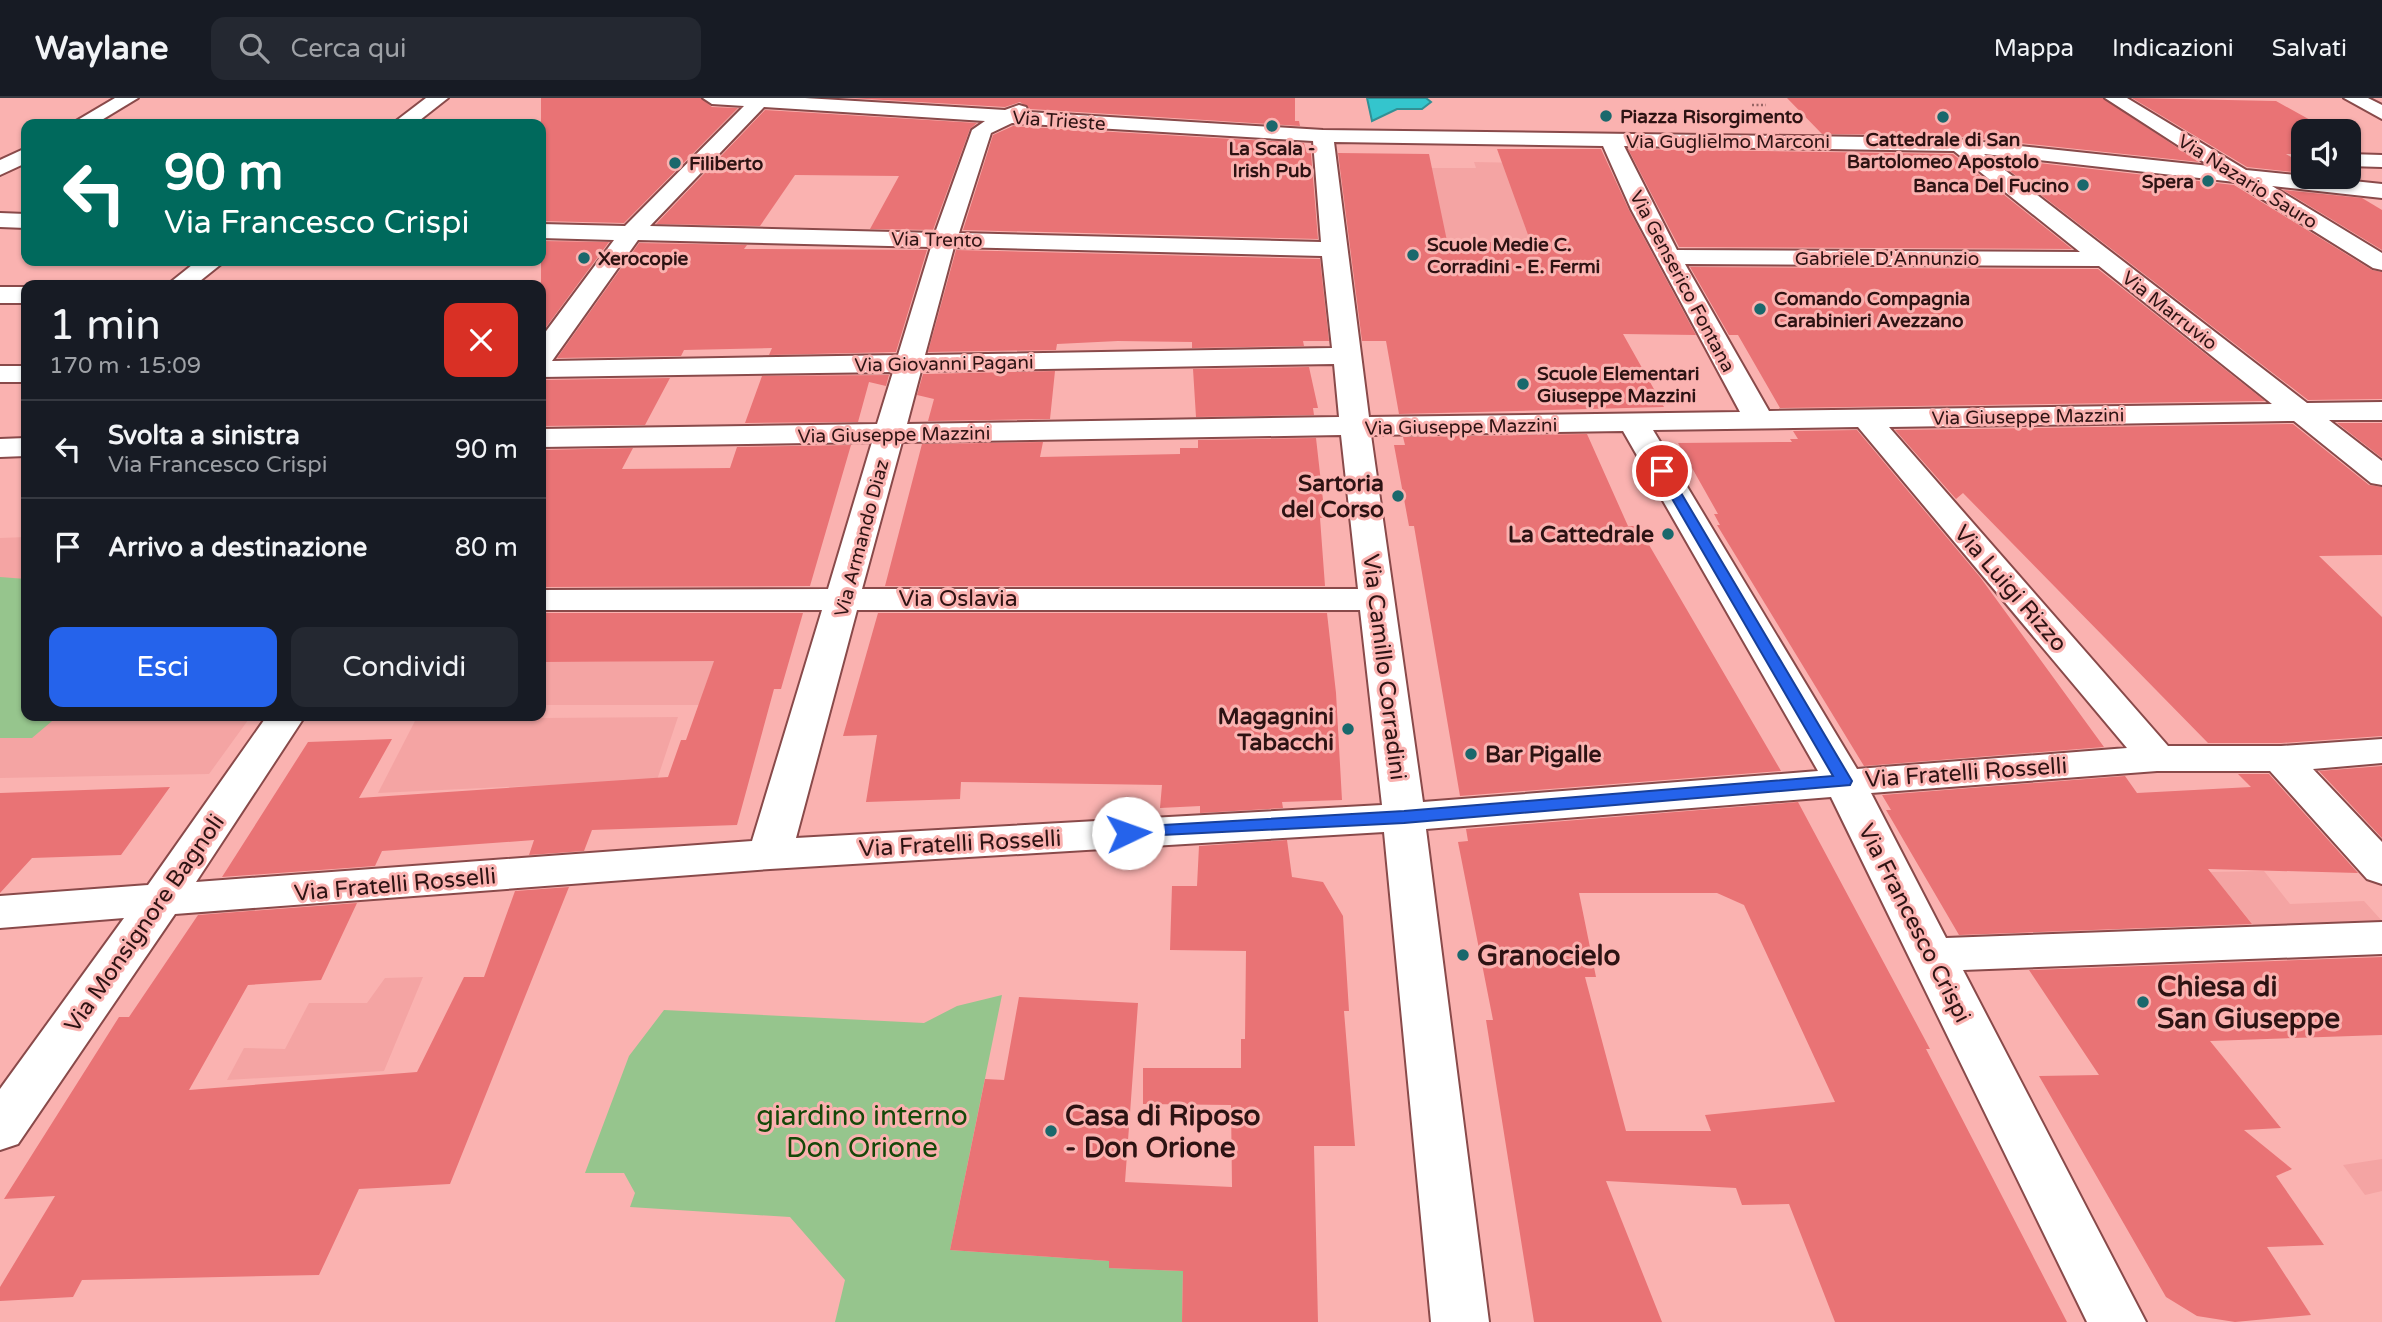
<!DOCTYPE html>
<html lang="it">
<head>
<meta charset="utf-8">
<style>
	:root { --surface:#171b24; --page:#242831; --text:#f1f3f6; --muted:#9ea1a6; --line:#363941; --accent:#2563eb }
	body { margin:0; font-family:"Varela Round",sans-serif; background:var(--page); color:var(--text); height:100vh; display:flex; flex-direction:column; font-size:26px; white-space:nowrap }
	* { box-sizing:border-box; margin:0 }
	p { font-size:23px; color:var(--muted) }
	.icon { flex:none; width:38px; height:38px; fill:none; stroke:currentColor; stroke-width:2; stroke-linecap:round; stroke-linejoin:round }
	.map { position:relative; flex:1; overflow:hidden }
	.side { position:absolute; left:21px; top:182px; width:525px; height:441px; display:flex; flex-direction:column; background:var(--surface); border-radius:14px; box-shadow:0 2px 5px #0004 }
	.side>* { flex:none }
	.guide { position:absolute; left:21px; top:21px; width:525px; height:147px; border-radius:14px; box-shadow:0 2px 5px #0004; background:#00695c; color:#fff; overflow:hidden }
	.tools { position:absolute; left:2291px; top:21px; display:grid; gap:14px }
	.tools a { display:grid; place-items:center; width:70px; height:70px; border-radius:14px; background:var(--surface); box-shadow:0 2px 5px #0004; font-size:35px }
	.pin { position:absolute; display:grid; place-items:center; width:60px; height:60px; color:#fff; margin:-30px; border:4px solid #fff; border-radius:50%; box-shadow:0 2px 7px #0007 }
	.me { position:absolute; width:77px; margin:-38px; rotate:87deg; stroke-linejoin:round; filter:drop-shadow(0 0 5px #0008) }
	.turn { display:flex; align-items:center; gap:24px; height:147px; padding:0 28px; font-size:32px }
	.turn .icon { width:91px; height:91px; stroke-width:2.5 }
	.turn b { display:block; font-size:49px; line-height:60px }
	.round { display:grid; place-items:center; flex:none; width:74px; height:74px; border-radius:14px; background:var(--page) }
	.head { display:flex; align-items:center; justify-content:space-between; height:119px; padding:0 28px }
	h1 { font-size:42px; font-weight:600; line-height:52px }
	.button { display:flex; gap:14px; margin-top:auto; padding:14px 28px }
	.button a { flex:1; height:80px; border-radius:14px; background:var(--accent); color:#fff; font-size:28px; font-weight:600; line-height:80px; text-align:center }
	.button a+a { background:var(--page); color:var(--text) }
	ul { padding:0; list-style:none }
	li { display:flex; align-items:center; gap:21px; height:98px; padding:0 28px; border-top:2px solid var(--line) }
	li div { flex:1 }
	li b { display:block; font-size:26px }
	li em { font-style:normal }
	header { display:flex; align-items:center; gap:42px; box-sizing:border-box; height:98px; padding:0 35px; background:var(--surface); border-bottom:2px solid var(--line) }
	header strong { font-size:33px }
	nav { display:flex; gap:38px; margin-inline-start:auto; font-size:24px }
	.search { width:490px; height:63px; background:var(--page); display:flex; align-items:center; gap:18px; box-sizing:border-box; padding:0 24px; border-radius:14px; color:var(--muted); font-size:26px }
	.map>svg:first-child { display:block }
	.built { fill:#f4a4a3 }
	.green { fill:#96c58d }
	.water { fill:#34c5cd; stroke:#329095; stroke-width:2 }
	.building { fill:#e97375; fill-rule:evenodd }
	.lines { fill:none; stroke-linecap:round; stroke-linejoin:round }
	.minor-casing { stroke:#894a4a; stroke-width:4 }
	.path { stroke:#966463; stroke-width:2.5; stroke-dasharray:2 2.5; stroke-linecap:butt }
	.minor { fill:#fff; fill-rule:evenodd }
	.route { fill:#2563eb; stroke:#184099; stroke-width:2 }
	.poi-dot { fill:#1a686c; stroke:#fab2b0; stroke-width:2.5 }
	.labels { text-anchor:middle; stroke-width:6; stroke-linejoin:round; paint-order:stroke }
	.far-poi-label { font-size:19px; font-weight:bold; fill:#2d1313; stroke:#fab2b0; text-anchor:start }
	.far-street-label { font-size:19px; fill:#2d1313; stroke:#fab2b0 }
	.poi-label { font-size:23px; font-weight:bold; fill:#2d1313; stroke:#fab2b0; text-anchor:end }
	.street-label { font-size:23px; fill:#2d1313; stroke:#fab2b0 }
	.near-poi-label { font-size:28px; font-weight:bold; fill:#2d1313; stroke:#fab2b0; text-anchor:start }
	.near-park-label { font-size:28px; fill:#154809; stroke:#fab2b0 }
</style>
</head>
<body>
<header>
<strong>Waylane</strong>
<div class="search"><svg class="icon" aria-label="search" viewBox="0 0 24 24"><circle cx="10" cy="10" r="6"/><path d="M15 15l6 6"/></svg>Cerca qui</div>
<nav><a>Mappa</a><a>Indicazioni</a><a>Salvati</a></nav>
</header>
<div class="map">
<svg width="2382" height="1224" viewBox="0 0 2382 1224">
	<rect width="100%" height="100%" fill="#fab2b0"/>
	<g class="built">
		<polygon points="1474,64 1528,65 1523,122 1526,131 1566,145 1511,144 1448,178 1435,85 1426,84 1424,70 1476,70"/>
		<polygon points="26,439 26,618 251,618 209,676 0,680 0,440"/>
		<polygon points="729,521 704,592 769,607 541,607 541,564 661,563"/>
		<polygon points="678,619 657,682 378,695 416,621"/>
		<polygon points="2264,773 2290,806 2364,803 2382,823 2382,829 2259,834 2210,774"/>
		<polygon points="423,879 384,973 227,982 244,950 285,951 309,905 367,905 385,880"/>
		<polygon points="2382,1061 2382,1093 2365,1097 2343,1067"/>
	</g>
	<g class="green">
		<polygon points="0,479 26,481 26,618 58,618 32,640 0,640"/>
		<polygon points="1002,897 950,1152 1109,1163 1109,1170 1183,1173 1182,1224 835,1224 845,1182 790,1119 630,1109 635,1095 624,1075 585,1075 629,958 664,912 924,925 957,908"/>
	</g>
	<polygon class="water" points="1367,0 1426,0 1431,4 1422,11 1397,11 1372,23"/>
	<g class="building">
		<polygon points="541,0 701,0 712,9 738,10 624,125 541,123"/>
		<polygon points="849,0 1295,0 1295,23 1299,23 1300,28 1030,11 1020,4 1005,9"/>
		<polygon points="1787,0 2103,0 2199,64 1944,37 1822,36"/>
		<polygon points="2132,0 2276,3 2330,33 2303,33 2303,56 2286,56 2303,66 2303,75 2247,69"/>
		<polygon points="765,12 977,25 970,31 933,132 870,131 899,78 795,77 760,128 656,126"/>
		<polygon points="1013,28 1304,45 1307,55 1311,55 1318,141 963,132 993,37"/>
		<polygon points="1497,51 1601,51 1629,112 1696,237 1623,236 1664,309 1399,316 1386,243 1362,243 1338,55 1429,56 1447,143 1531,145"/>
		<polygon points="1628,51 1953,56 2072,151 1679,149"/>
		<polygon points="1993,60 2234,87 2372,172 2382,174 2382,301 2308,302"/>
		<polygon points="2283,92 2362,100 2382,112 2382,152"/>
		<polygon points="541,143 609,144 541,236"/>
		<polygon points="639,145 747,147 744,151 927,152 896,254 769,257 772,250 684,252 681,258 557,260"/>
		<polygon points="956,152 1320,161 1329,243 1303,243 1304,248 1192,250 1192,244 1118,243 1057,246 1056,252 928,254"/>
		<polygon points="1690,169 2098,171 2265,303 1780,310 1738,237 1729,237"/>
		<polygon points="1309,269 1318,310 1313,310 1314,317 1196,319 1193,271"/>
		<polygon points="1055,273 1050,321 928,323 934,301 917,297 923,276"/>
		<polygon points="889,277 886,288 869,284 858,324 745,325 762,278"/>
		<polygon points="670,280 645,327 541,328 541,282"/>
		<polygon points="2337,325 2382,325 2382,360"/>
		<polygon points="2293,326 2369,387 2382,389 2382,457 2319,458 2382,519 2382,638 2281,645 2208,645 1963,395 1956,401 1895,332"/>
		<polygon points="1857,332 1980,479 2104,649 1864,668 1717,427 1720,427 1714,416 1718,416 1678,345 1792,344 1790,341 1798,341 1793,333"/>
		<polygon points="1587,336 1628,428 1638,428 1781,673 1460,698 1414,428 1409,428 1394,347 1405,347 1403,339"/>
		<polygon points="1316,340 1325,420 1320,420 1325,488 885,488 922,346 1043,344 1040,359 1180,356 1180,350 1198,350 1198,342"/>
		<polygon points="851,347 810,488 541,489 541,352 633,350 622,371 730,370 737,349"/>
		<polygon points="541,515 803,515 781,591 774,591 737,727 592,732 584,753 529,757 534,742 382,753 375,768 222,779 308,644 392,641 359,700 668,679 681,642 686,642 714,563 541,564"/>
		<polygon points="878,515 1327,515 1336,595 1342,702 1282,704 1283,710 1200,715 1200,708 1160,710 1162,687 961,684 960,701 866,704 877,637 843,638"/>
		<polygon points="2382,668 2382,740 2319,673"/>
		<polygon points="2238,676 2269,676 2358,775 2208,771 2252,826 1959,837 1886,712 1891,712 1882,697 2125,678 2137,695 2251,689"/>
		<polygon points="170,689 121,757 32,760 0,795 0,695"/>
		<path d="M1798,704l132,247h-4l141,273h-232l-46,-118 -47,1 -6,-17 -130,-7 56,141h-128l-48,-302h7l-35,-178 10,-1 -2,-12zM1579,795h138l27,12 91,197 -130,13 6,16h-85l-41,-154h11z"/>
		<polygon points="1287,742 1292,779 1323,784 1343,818 1349,913 1344,913 1355,1048 1314,1048 1318,1224 1182,1224 1183,1173 1109,1170 1109,1163 950,1152 985,981 1004,982 1019,899 1138,905 1125,1084 1232,1089 1231,1007 1143,1006 1143,970 1241,970 1241,941 1245,941 1246,853 1170,852 1172,788 1197,788 1199,748"/>
		<polygon points="569,789 450,1086 359,1091 319,1177 82,1182 73,1199 0,1203 0,1189 55,1098 4,1101 119,919 129,919 198,817 357,805 321,882 248,887 189,992 417,974 464,879 484,879 515,793"/>
		<polygon points="2382,859 2382,937 2210,943 2281,1030 2244,1032 2292,1071 2276,1078 2324,1147 2267,1149 2311,1217 2235,1224 2197,1218 2166,1199 2039,978 2099,977 2029,872"/>
	</g>
	<g class="lines">
		<g class="minor-casing">
			<g id="minor">
				<polygon points="115,0 138,0 95,26 71,26"/>
				<polygon points="426,0 448,0 415,26 392,26"/>
				<path d="M703,0h102l200,12 14,-5 7,2 2,5 295,18 621,8 266,28 -105,-68h22l119,72 136,14v14l-110,-12 110,67v17l-9,-2 -138,-86 -251,-28 323,249 75,-1v18h-53l53,41v24l-11,-2 -77,-62 -405,6 279,319h113l101,-7v24l-69,6 69,73v42l-15,-5 -97,-108h-113l-286,22 75,145 436,-16v32l-419,16 183,352h-59l-256,-525 -405,32 63,493h-58l-47,-490 -614,37 -595,45 -157,230 -18,6v-61l124,-171 -124,10v-32l148,-11 119,-169h38l-109,166 556,-41 70,-231h-281v-20l287,-1 44,-147 -331,5v-18l336,-5 16,-52 -352,5v-39l73,-98 -73,-2v-14l84,2 119,-120 -32,-2zM764,9l221,14 -13,9 -37,103 -285,-7zM1012,25l301,18 8,101 -362,-9 32,-100zM1334,44l269,4 28,63 109,203 -371,5zM1624,48l330,5 126,101 -403,-2zM638,142l293,7 -33,108 -346,6zM954,149l368,9 10,92 -407,7zM1685,166l414,2 173,138 -503,7zM1334,266l5,53 -432,7 14,-53zM1858,329l269,321 -270,21 -204,-339zM1623,333l195,340 -395,31 -52,-367zM1341,337l17,154h-496l40,-147zM857,512h503l22,195 -586,33z"/>
				<polygon points="2344,0 2368,0 2382,7 2382,21"/>
				<polygon points="26,50 26,65 0,77 0,62"/>
				<polygon points="2348,56 2382,57 2382,69 2348,68"/>
				<polygon points="0,115 26,116 26,130 0,129"/>
				<polygon points="197,163 225,163 195,187 167,187"/>
				<rect x="0" y="189" width="26" height="16"/>
				<rect x="0" y="268" width="26" height="16"/>
				<polygon points="26,340 26,358 0,359 0,341"/>
			</g>
		</g>
		<polyline class="path" points="1752,7 1766,7"/>
		<use href="#minor" class="minor"/>
	</g>
	<polygon class="route" points="1662,369 1668,373 1852,683 1850,687 1404,725 1122,739 1119,735 1122,731 1128,729 1404,713 1833,678 1656,373"/>
	<g class="poi-dot">
		<circle cx="1606" cy="18" r="7"/>
		<circle cx="1943" cy="19" r="7"/>
		<circle cx="1272" cy="28" r="7"/>
		<circle cx="675" cy="65" r="7"/>
		<circle cx="2208" cy="83" r="7"/>
		<circle cx="2083" cy="87" r="7"/>
		<circle cx="1413" cy="157" r="7"/>
		<circle cx="584" cy="160" r="7"/>
		<circle cx="1760" cy="211" r="7"/>
		<circle cx="1523" cy="286" r="7"/>
		<circle cx="1398" cy="398" r="7"/>
		<circle cx="1668" cy="436" r="7"/>
		<circle cx="1348" cy="631" r="7"/>
		<circle cx="1471" cy="656" r="7"/>
		<circle cx="1463" cy="857" r="7"/>
		<circle cx="2143" cy="904" r="7"/>
		<circle cx="1051" cy="1033" r="7"/>
	</g>
	<g class="labels">
		<g class="far-poi-label">
			<text x="1620" y="25">Piazza Risorgimento</text>
			<text x="1943" y="48" text-anchor="middle">Cattedrale di San<tspan x="1943" dy="22">Bartolomeo Apostolo</tspan></text>
			<text x="1272" y="57" text-anchor="middle">La Scala -<tspan x="1272" dy="22">Irish Pub</tspan></text>
			<text x="689" y="72">Filiberto</text>
			<text x="2194" y="90" text-anchor="end">Spera</text>
			<text x="2069" y="94" text-anchor="end">Banca Del Fucino</text>
			<text x="1427" y="153">Scuole Medie C.<tspan x="1427" dy="22">Corradini - E. Fermi</tspan></text>
			<text x="598" y="167">Xerocopie</text>
			<text x="1774" y="207">Comando Compagnia<tspan x="1774" dy="22">Carabinieri Avezzano</tspan></text>
			<text x="1537" y="282">Scuole Elementari<tspan x="1537" dy="22">Giuseppe Mazzini</tspan></text>
		</g>
		<g class="far-street-label">
			<text transform="translate(1059 22) rotate(4)" y="7">Via Trieste</text>
			<text x="1728" y="50">Via Guglielmo Marconi</text>
			<text transform="translate(2248 83) rotate(32)" y="7">Via Nazario Sauro</text>
			<text transform="translate(937 141) rotate(1)" y="7">Via Trento</text>
			<text x="1887" y="167">Gabriele D'Annunzio</text>
			<text transform="translate(1683 183) rotate(62)" y="7">Via Genserico Fontana</text>
			<text transform="translate(2170 212) rotate(38)" y="7">Via Marruvio</text>
			<text transform="translate(944 265) rotate(-1)" y="7">Via Giovanni Pagani</text>
			<text transform="translate(2028 318) rotate(-1)" y="7">Via Giuseppe Mazzini</text>
			<text transform="translate(1461 328) rotate(-1)" y="7">Via Giuseppe Mazzini</text>
			<text transform="translate(894 336) rotate(-1)" y="7">Via Giuseppe Mazzini</text>
			<text transform="translate(861 440) rotate(-75)" y="7">Via Armando Diaz</text>
		</g>
		<g class="poi-label">
			<text x="1384" y="393">Sartoria<tspan x="1384" dy="26">del Corso</tspan></text>
			<text x="1654" y="444">La Cattedrale</text>
			<text x="1334" y="626">Magagnini<tspan x="1334" dy="26">Tabacchi</tspan></text>
			<text x="1485" y="664" text-anchor="start">Bar Pigalle</text>
		</g>
		<g class="street-label">
			<text transform="translate(2011 490) rotate(49)" y="8">Via Luigi Rizzo</text>
			<text x="958" y="508">Via Oslavia</text>
			<text transform="translate(1385 569) rotate(83)" y="8">Via Camillo Corradini</text>
			<text transform="translate(1966 674) rotate(-4)" y="8">Via Fratelli Rosselli</text>
			<text transform="translate(960 745) rotate(-3)" y="8">Via Fratelli Rosselli</text>
			<text transform="translate(395 786) rotate(-5)" y="8">Via Fratelli Rosselli</text>
			<text transform="translate(144 825) rotate(-55)" y="8">Via Monsignore Bagnoli</text>
			<text transform="translate(1915 825) rotate(63)" y="8">Via Francesco Crispi</text>
		</g>
		<g class="near-poi-label">
			<text x="1477" y="867">Granocielo</text>
			<text x="2157" y="898">Chiesa di<tspan x="2157" dy="32">San Giuseppe</tspan></text>
			<text x="1065" y="1027">Casa di Riposo<tspan x="1065" dy="32">- Don Orione</tspan></text>
		</g>
		<g class="near-park-label">
			<text x="862" y="1027">giardino interno<tspan x="862" dy="32">Don Orione</tspan></text>
		</g>
	</g>
</svg>
<div class="tools">
<a><svg class="icon" aria-label="sound" viewBox="0 0 24 24"><path d="M4 9h4l5-4v14l-5-4H4zM17 9q2 3 0 6"/></svg></a>
</div>
<div class="pin" style="left:1662px;top:373px;background:#d93025"><svg class="icon" aria-label="arrive" viewBox="0 0 24 24"><path d="M6 21V4h12l-3 4 3 4H6"/></svg></div>
<svg class="me" style="left:1128px;top:735px" viewBox="-20 -20 40 40"><circle r="19" fill="#fff"/><path d="M0-13L10 11 0 6-10 11z" fill="#2563eb"/></svg>
<div class="guide">
<div class="turn"><svg class="icon" aria-label="left" viewBox="0 0 24 24"><path d="M17 20v-9H6M10 6l-5 5 5 5"/></svg><div><b>90 m</b>Via Francesco Crispi</div></div>
</div>
<section class="side">
<div class="head"><div><h1>1 min</h1><p>170 m · 15:09</p></div><a class="round" style="background:#d93025;color:#fff"><svg class="icon" aria-label="close" viewBox="0 0 24 24"><path d="M6 6l12 12M18 6L6 18"/></svg></a></div>
<ul>
<li><svg class="icon" aria-label="left" viewBox="0 0 24 24"><path d="M17 20v-9H6M10 6l-5 5 5 5"/></svg><div><b>Svolta a sinistra</b><p>Via Francesco Crispi</p></div><em>90 m</em></li>
<li><svg class="icon" aria-label="arrive" viewBox="0 0 24 24"><path d="M6 21V4h12l-3 4 3 4H6"/></svg><div><b>Arrivo a destinazione</b></div><em>80 m</em></li>
</ul>
<div class="button"><a>Esci</a><a>Condividi</a></div>
</section>
</div>
</body>
</html>
